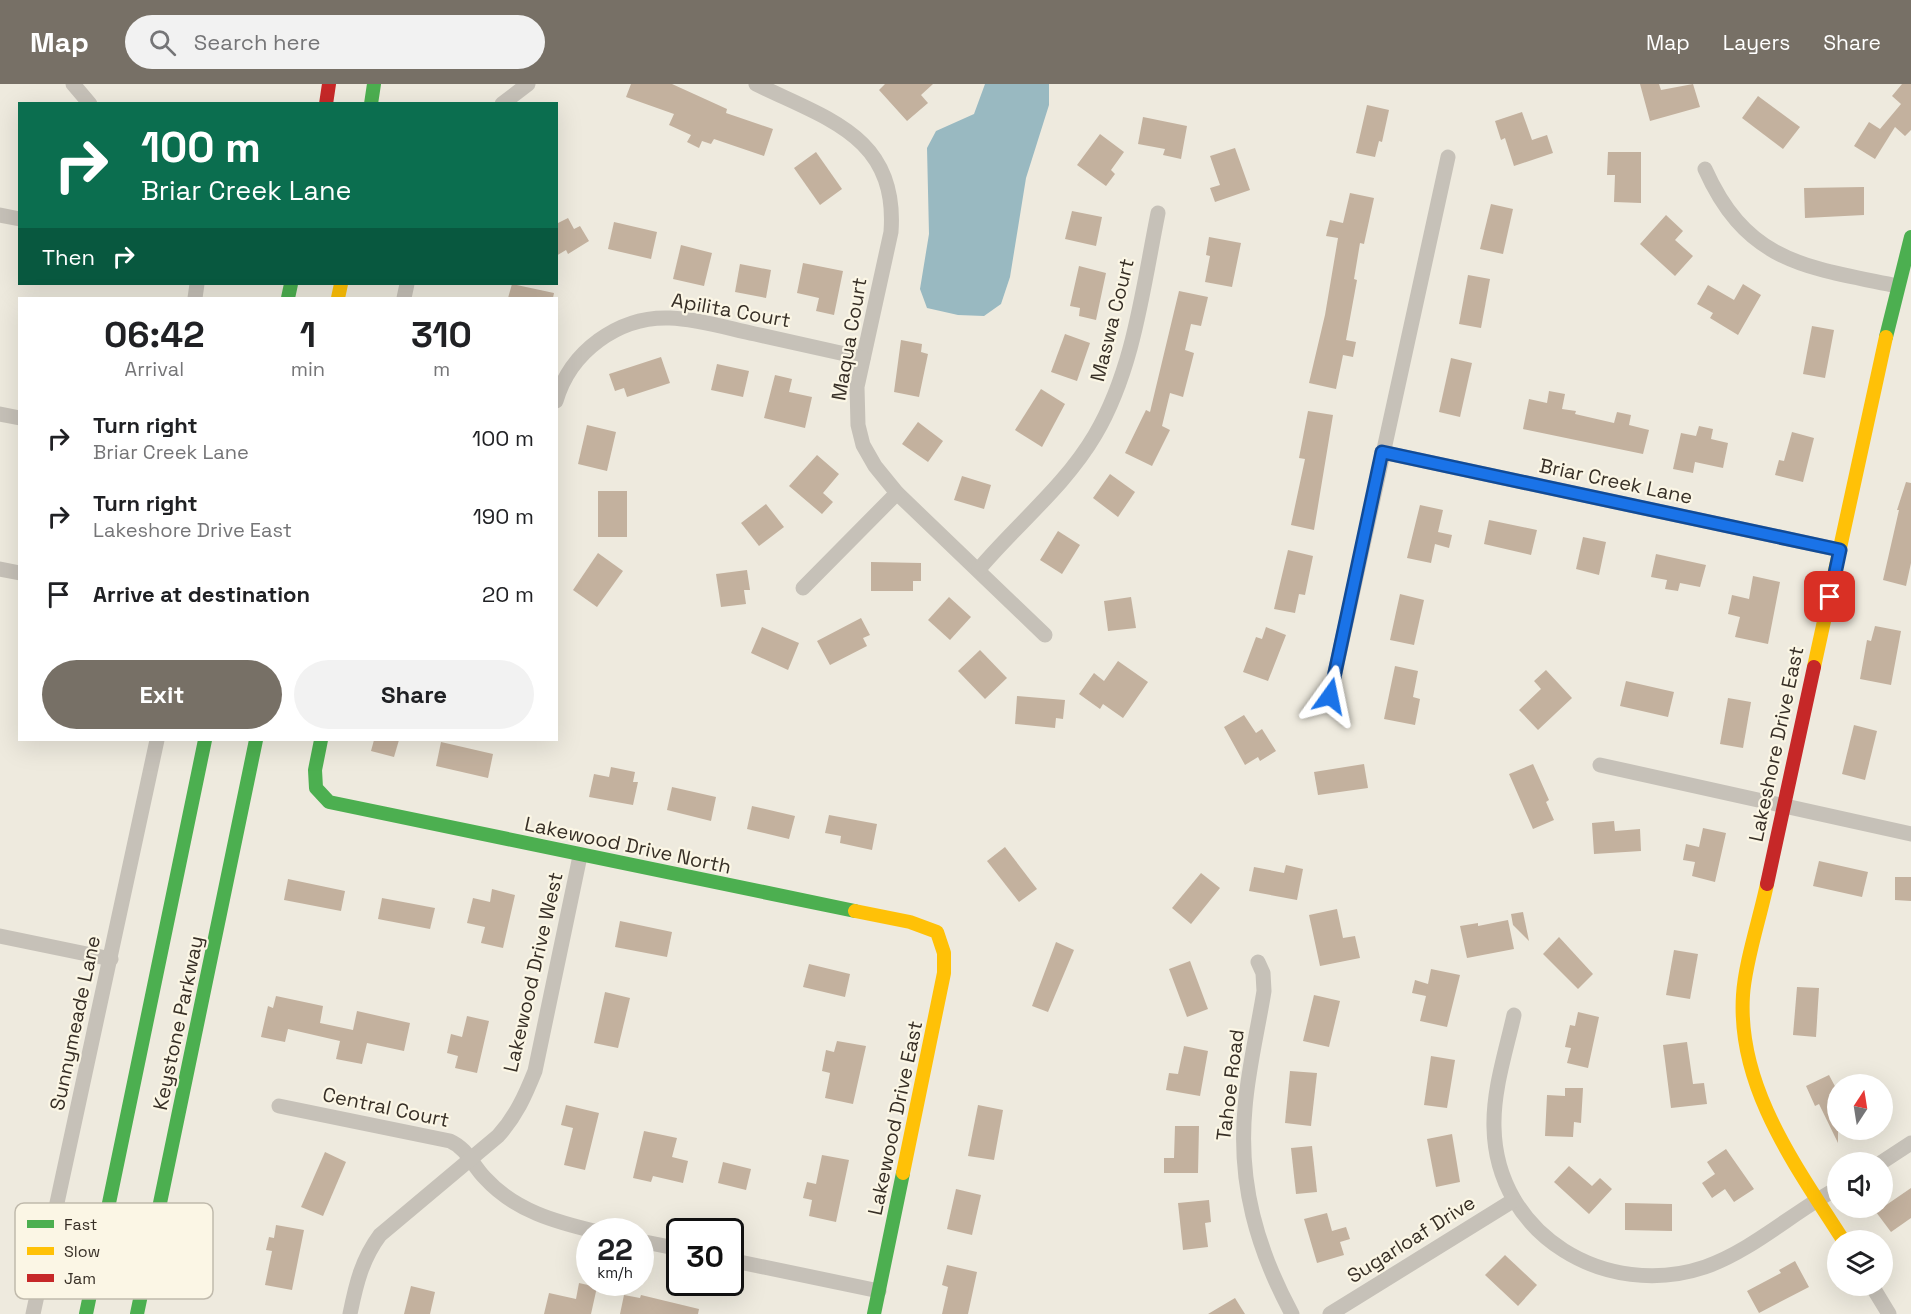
<!DOCTYPE html>
<html lang="en">
<head>
<meta charset="utf-8">
<style>
	:root { --surface:#fff; --page:#f2f2f2; --text:#202124; --muted:#757577; --accent:#777066 }
	body { margin:0; font-family:"Space Grotesk",sans-serif; background:var(--page); color:var(--text); height:100vh; display:flex; flex-direction:column; font-size:22px; white-space:nowrap }
	* { box-sizing:border-box; margin:0 }
	p { font-size:20px; color:var(--muted) }
	.icon { flex:none; width:33px; height:33px; fill:none; stroke:currentColor; stroke-width:2; stroke-linecap:round; stroke-linejoin:round }
	.map { position:relative; flex:1; overflow:hidden }
	.panel { position:absolute; left:18px; top:213px; width:540px; height:444px; display:flex; flex-direction:column; background:var(--surface); border-radius:0px; box-shadow:0 6px 24px #0002 }
	.panel>* { flex:none }
	.banner { position:absolute; left:18px; top:18px; width:540px; height:183px; border-radius:0px; box-shadow:0 6px 24px #0002; background:#0b6e4f; color:#fff; overflow:hidden }
	.needle { width:39px; rotate:12deg }
	.buttons { position:absolute; left:1827px; top:990px; display:grid; gap:12px }
	.buttons a { display:grid; place-items:center; width:66px; height:66px; border-radius:50%; background:var(--surface); box-shadow:0 6px 24px #0002; font-size:30px }
	.speed { position:absolute; left:576px; top:1134px; display:flex; gap:12px; font-size:30px; font-weight:700; text-align:center }
	.speed>* { display:grid; place-content:center; width:78px; height:78px; border-radius:50%; background:var(--surface); box-shadow:0 6px 24px #0002; line-height:1 }
	.speed small { font-size:15px; font-weight:400 }
	.speed .limit { border:3px solid #111; border-radius:9px; background:#fff; color:#111 }
	.pin { position:absolute; display:grid; place-items:center; width:51px; height:51px; color:#fff; margin:-26px; border-radius:12px; box-shadow:0 3px 9px #0006 }
	.me { position:absolute; width:66px; margin:-33px; rotate:12deg; stroke-linejoin:round; filter:drop-shadow(0 0 4px #0008) }
	.turn { display:flex; align-items:center; gap:21px; height:126px; padding:0 24px; font-size:27px }
	.turn .icon { width:78px; height:78px; stroke-width:2.5 }
	.turn b { display:block; font-size:42px; line-height:51px }
	.then { display:flex; align-items:center; height:57px; padding:0 24px; background:#0003; gap:12px; font-size:22px }
	.eta { display:flex; justify-content:space-evenly; align-items:center; height:102px; text-align:center }
	.eta b { font-size:36px; font-weight:700; line-height:42px }
	.button { display:flex; gap:12px; margin-top:auto; padding:12px 24px }
	.button a { flex:1; height:69px; border-radius:36px; background:var(--accent); color:#fff; font-size:24px; font-weight:700; line-height:69px; text-align:center }
	.button a+a { background:var(--page); color:var(--text) }
	ul { padding:0; list-style:none }
	li { display:flex; align-items:center; gap:18px; height:78px; padding:0 24px }
	li div { flex:1 }
	li b { display:block; font-size:22px }
	li em { font-style:normal }
	header { display:flex; align-items:center; gap:36px; box-sizing:border-box; height:84px; padding:0 30px; background:var(--accent); color:#fff }
	header strong { font-size:28px }
	nav { display:flex; gap:33px; margin-inline-start:auto; font-size:21px }
	.search { width:420px; height:54px; background:var(--page); display:flex; align-items:center; gap:15px; box-sizing:border-box; padding:0 21px; border-radius:33px; color:var(--muted); font-size:22px }
	.map>svg:first-child { display:block }
	.water { fill:#99b9c1 }
	.building { fill:#c3b19e }
	.lines { fill:none; stroke-linecap:round; stroke-linejoin:round }
	.street { stroke:#c6c1b8; stroke-width:15 }
	.fast { stroke:#4caf50; stroke-width:14 }
	.slow { stroke:#ffc107; stroke-width:14 }
	.jam { stroke:#c62828; stroke-width:14 }
	.route-casing { stroke:#114b97; stroke-width:15 }
	.route { stroke:#1a73e8; stroke-width:10 }
	.labels { text-anchor:middle; stroke-width:4.5; stroke-linejoin:round; paint-order:stroke }
	.street-label { font-size:20px; fill:#372f26; stroke:#fbf6e5 }
	.key { fill:#fbf6e5; stroke:#c0baac; stroke-width:1.5 }
	.key-label { font-size:16px; fill:#372f26 }
</style>
</head>
<body>
<header>
<strong>Map</strong>
<div class="search"><svg class="icon" aria-label="search" viewBox="0 0 24 24"><circle cx="10" cy="10" r="6"/><path d="M15 15l6 6"/></svg>Search here</div>
<nav><a>Map</a><a>Layers</a><a>Share</a></nav>
</header>
<div class="map">
<svg width="1911" height="1230" viewBox="0 0 1911 1230">
	<rect width="100%" height="100%" fill="#eeeade"/>
	<polygon class="water" points="985,0 1049,0 1049,21 1026,94 1010,193 1001,220 984,232 958,231 927,224 920,205 929,150 927,64 936,47 974,30"/>
	<g class="building">
		<polygon points="631,0 672,0 727,25 726,29 773,45 764,72 714,55 711,60 702,57 699,64 687,58 691,51 669,41 674,30 626,13"/>
		<polygon points="885,0 933,0 921,11 928,19 907,37 879,6"/>
		<polygon points="1640,0 1659,0 1661,6 1693,0 1700,23 1650,37"/>
		<polygon points="1902,0 1911,0 1911,46 1905,52 1895,43 1875,75 1854,62 1869,38 1880,45 1901,20 1892,12"/>
		<polygon points="1758,12 1800,43 1783,65 1742,34"/>
		<polygon points="1367,21 1389,26 1382,58 1379,57 1375,73 1356,69"/>
		<polygon points="1522,28 1532,56 1547,51 1553,69 1514,82 1505,54 1501,56 1495,37"/>
		<polygon points="1143,33 1187,42 1181,75 1163,71 1165,65 1138,60"/>
		<polygon points="1100,50 1124,68 1111,86 1115,90 1106,102 1077,81"/>
		<polygon points="1235,64 1250,106 1215,118 1210,104 1220,101 1210,72"/>
		<polygon points="816,68 842,105 820,121 794,84"/>
		<polygon points="1608,68 1641,68 1641,119 1614,118 1615,91 1607,91"/>
		<polygon points="1864,103 1864,131 1805,134 1804,104"/>
		<polygon points="1350,109 1374,114 1364,160 1360,159 1354,195 1357,196 1346,256 1356,258 1353,273 1343,271 1336,305 1309,299 1325,231 1338,154 1326,152 1330,136 1343,139"/>
		<polygon points="1491,120 1513,125 1503,170 1480,165"/>
		<polygon points="1072,127 1102,133 1096,162 1065,155"/>
		<polygon points="1666,131 1683,147 1675,156 1693,172 1675,192 1640,160"/>
		<polygon points="568,134 574,145 580,142 589,157 568,170 566,166 556,172 556,140"/>
		<polygon points="614,138 657,148 651,175 608,165"/>
		<polygon points="1209,153 1241,159 1232,203 1205,198 1210,172 1206,171"/>
		<polygon points="681,161 712,169 704,202 673,195"/>
		<polygon points="803,179 843,187 834,231 816,227 819,214 797,209"/>
		<polygon points="740,180 771,186 766,214 735,208"/>
		<polygon points="1079,182 1106,189 1096,236 1079,232 1080,224 1070,222"/>
		<polygon points="1468,191 1490,195 1481,244 1459,240"/>
		<polygon points="512,200 554,209 553,214 508,214"/>
		<polygon points="1743,200 1761,211 1738,251 1710,234 1713,229 1697,220 1708,201 1734,216"/>
		<polygon points="1179,207 1208,213 1201,242 1191,240 1185,266 1194,269 1183,313 1170,309 1162,342 1170,346 1152,382 1125,369 1146,326 1150,328"/>
		<polygon points="1812,242 1834,246 1825,294 1803,290"/>
		<polygon points="1065,250 1090,259 1077,297 1051,288"/>
		<polygon points="901,256 922,260 921,268 928,270 919,313 894,308"/>
		<polygon points="661,273 670,299 627,313 624,304 615,307 609,290"/>
		<polygon points="1451,274 1472,279 1460,333 1439,328"/>
		<polygon points="717,280 749,287 743,313 711,306"/>
		<polygon points="775,291 792,295 789,308 812,313 805,344 764,334"/>
		<polygon points="1041,305 1065,320 1042,363 1015,346"/>
		<polygon points="1549,307 1565,310 1562,325 1576,327 1575,330 1614,339 1617,328 1631,331 1629,341 1649,346 1643,370 1523,345 1529,315 1547,319"/>
		<polygon points="1308,327 1333,331 1314,446 1291,441 1305,375 1299,374"/>
		<polygon points="918,338 943,357 928,378 902,360"/>
		<polygon points="587,341 616,348 607,387 578,380"/>
		<polygon points="1699,342 1713,345 1711,355 1728,359 1723,384 1695,378 1693,389 1673,385 1681,349 1696,352"/>
		<polygon points="1792,348 1814,354 1803,398 1775,391 1779,376 1784,377"/>
		<polygon points="817,371 839,390 823,409 833,418 822,430 789,402"/>
		<polygon points="1110,390 1135,408 1118,433 1093,414"/>
		<polygon points="962,392 991,401 984,425 954,416"/>
		<polygon points="1906,398 1911,399 1911,479 1906,502 1883,496 1899,426 1897,426"/>
		<rect x="598" y="407" width="29" height="46"/>
		<polygon points="766,420 784,443 759,462 741,439"/>
		<polygon points="1420,421 1443,426 1438,448 1452,451 1449,464 1435,460 1431,479 1407,474"/>
		<polygon points="1489,436 1537,446 1531,471 1484,460"/>
		<polygon points="1058,447 1080,461 1062,490 1040,476"/>
		<polygon points="1583,453 1606,458 1599,491 1576,485"/>
		<polygon points="1288,466 1313,472 1305,511 1299,510 1295,529 1274,525"/>
		<polygon points="598,469 623,487 597,523 573,506"/>
		<polygon points="1656,470 1706,481 1700,503 1680,499 1678,507 1665,505 1667,496 1651,493"/>
		<polygon points="871,478 921,479 921,497 913,497 913,507 871,507"/>
		<polygon points="747,486 750,506 744,506 746,520 721,523 716,490"/>
		<polygon points="1753,492 1780,498 1768,560 1735,553 1740,533 1728,530 1732,511 1749,515"/>
		<polygon points="1400,510 1424,516 1414,561 1390,556"/>
		<polygon points="949,513 971,533 950,556 928,536"/>
		<polygon points="1131,513 1136,544 1108,547 1104,517"/>
		<polygon points="861,534 870,551 863,554 867,562 830,581 817,557"/>
		<polygon points="1875,542 1901,547 1891,601 1860,595 1867,556 1871,557"/>
		<polygon points="762,543 799,559 788,586 751,569"/>
		<polygon points="1266,543 1286,551 1268,597 1243,588 1256,553 1262,555"/>
		<polygon points="980,566 1007,594 985,615 958,587"/>
		<polygon points="1118,577 1148,598 1123,634 1103,620 1100,625 1079,610 1094,589 1104,597"/>
		<polygon points="1395,582 1418,587 1413,613 1420,615 1415,641 1384,635"/>
		<polygon points="1546,586 1572,614 1538,646 1519,626 1541,605 1534,597"/>
		<polygon points="1626,597 1674,608 1668,633 1620,622"/>
		<polygon points="1017,612 1065,616 1063,635 1056,634 1055,644 1015,640"/>
		<polygon points="1728,614 1751,618 1743,664 1720,660"/>
		<polygon points="1244,631 1256,649 1262,645 1276,667 1260,677 1258,673 1245,681 1224,643"/>
		<polygon points="1854,641 1877,647 1865,696 1842,690"/>
		<polygon points="374,656 399,656 394,673 371,667"/>
		<polygon points="441,658 493,670 488,694 436,682"/>
		<polygon points="1364,680 1368,704 1318,711 1314,688"/>
		<polygon points="1533,680 1549,716 1546,718 1554,736 1533,745 1509,690"/>
		<polygon points="611,683 635,688 633,698 638,698 633,721 589,713 594,690 609,693"/>
		<polygon points="672,703 716,713 711,737 667,726"/>
		<polygon points="752,722 795,732 789,755 747,745"/>
		<polygon points="829,731 877,740 872,766 840,759 841,752 825,749"/>
		<polygon points="1614,737 1615,747 1640,745 1641,767 1594,770 1592,739"/>
		<polygon points="1703,744 1726,749 1715,798 1692,792 1695,778 1683,776 1686,760 1699,763"/>
		<polygon points="1005,763 1037,805 1019,818 987,777"/>
		<polygon points="1819,777 1868,788 1862,813 1813,802"/>
		<polygon points="1286,781 1303,785 1297,816 1249,807 1254,783 1284,789"/>
		<polygon points="1201,789 1220,804 1191,840 1172,824"/>
		<polygon points="1895,793 1911,793 1911,817 1895,816"/>
		<polygon points="288,795 345,807 341,827 284,816"/>
		<polygon points="492,805 515,811 503,864 481,859 485,843 467,839 473,814 490,818"/>
		<polygon points="382,814 435,824 430,845 378,835"/>
		<polygon points="1337,825 1343,854 1355,852 1360,874 1320,882 1309,831"/>
		<polygon points="1523,828 1529,857 1513,841 1511,830"/>
		<polygon points="1508,836 1514,865 1467,874 1460,842 1478,839 1478,842"/>
		<polygon points="620,837 672,848 667,873 615,863"/>
		<polygon points="1559,853 1593,890 1578,905 1543,870"/>
		<polygon points="1056,858 1074,866 1048,928 1032,922"/>
		<polygon points="1674,866 1698,870 1690,915 1666,911"/>
		<polygon points="1190,877 1208,925 1187,933 1169,885"/>
		<polygon points="809,880 850,890 845,913 803,903"/>
		<polygon points="1431,885 1460,891 1447,943 1420,937 1426,912 1412,909 1415,896 1428,900"/>
		<polygon points="1797,903 1819,904 1816,953 1793,951"/>
		<polygon points="605,908 630,914 618,964 594,959"/>
		<polygon points="1314,911 1340,917 1329,963 1303,957"/>
		<polygon points="276,912 323,922 320,939 353,946 357,927 410,939 404,967 367,959 362,980 336,975 340,957 288,945 285,958 261,953 268,922 273,924"/>
		<polygon points="1578,928 1599,933 1588,984 1567,979 1571,964 1565,963 1570,941 1575,942"/>
		<polygon points="467,932 489,937 477,989 455,984 458,972 447,969 451,950 462,953"/>
		<polygon points="837,957 866,962 853,1020 825,1014 830,989 822,987 826,966 834,968"/>
		<polygon points="1687,958 1693,1000 1704,999 1707,1020 1671,1024 1663,961"/>
		<polygon points="1184,962 1208,967 1200,1012 1166,1006 1169,989 1178,990"/>
		<polygon points="1431,972 1455,976 1447,1024 1424,1021"/>
		<polygon points="1290,987 1317,989 1311,1042 1285,1039"/>
		<polygon points="1829,991 1838,1008 1838,1059 1819,1020 1815,1022 1806,1002"/>
		<polygon points="1565,1004 1583,1004 1581,1039 1574,1038 1573,1053 1545,1052 1547,1011 1565,1012"/>
		<polygon points="566,1021 599,1029 585,1086 564,1081 573,1044 561,1041"/>
		<polygon points="978,1021 1003,1026 994,1076 968,1072"/>
		<polygon points="1175,1042 1199,1042 1198,1089 1164,1089 1164,1074 1174,1074"/>
		<polygon points="644,1047 677,1054 672,1073 688,1077 683,1099 653,1092 651,1098 633,1094"/>
		<polygon points="1452,1050 1460,1098 1436,1103 1427,1055"/>
		<polygon points="1312,1062 1317,1108 1296,1110 1291,1064"/>
		<polygon points="1726,1065 1754,1105 1734,1118 1725,1105 1712,1114 1702,1099 1715,1090 1707,1078"/>
		<polygon points="325,1068 346,1078 323,1132 301,1123"/>
		<polygon points="822,1071 849,1076 836,1138 809,1132 812,1116 803,1114 807,1098 816,1100"/>
		<polygon points="723,1078 751,1085 746,1106 718,1099"/>
		<polygon points="1569,1082 1592,1102 1600,1094 1612,1105 1589,1130 1554,1098"/>
		<polygon points="1911,1104 1911,1134 1891,1148 1876,1128"/>
		<polygon points="956,1105 981,1111 972,1151 947,1145"/>
		<polygon points="1209,1116 1211,1138 1205,1139 1208,1163 1183,1166 1178,1119"/>
		<polygon points="1625,1119 1672,1120 1672,1147 1625,1146"/>
		<polygon points="1327,1129 1332,1147 1346,1143 1350,1155 1340,1158 1344,1171 1317,1179 1304,1135"/>
		<polygon points="276,1141 304,1146 292,1206 265,1201 272,1167 266,1166 269,1153 274,1154"/>
		<polygon points="1505,1171 1537,1201 1518,1222 1485,1191"/>
		<polygon points="1795,1177 1809,1203 1759,1229 1747,1207 1781,1189 1779,1186"/>
		<polygon points="947,1181 977,1188 968,1230 942,1230 948,1203 942,1201"/>
		<polygon points="579,1199 597,1203 591,1230 544,1230 549,1209 576,1215"/>
		<polygon points="411,1202 435,1208 430,1230 404,1230"/>
		<polygon points="624,1211 640,1214 641,1211 699,1225 698,1230 620,1230"/>
		<polygon points="1235,1214 1245,1230 1208,1230"/>
	</g>
	<g class="lines">
		<g class="street">
			<polyline points="73,0 90,20"/>
			<path d="M756,0c71,35 142,52 135,148l-34,155 1,38 5,20 12,21 22,27 148,142"/>
			<polyline points="502,20 528,0"/>
			<path d="M1705,85c42,94 101,98 192,117"/>
			<polyline points="0,131 20,135"/>
			<polyline points="195,214 197,200"/>
			<polyline points="404,214 407,200"/>
			<path d="M556,317c14,-49 62,-85 114,-83 28,1 57,10 85,16 36,8 72,16 108,24"/>
			<polyline points="0,330 20,334"/>
			<polyline points="1382,368 1840,466"/>
			<polyline points="0,485 20,489"/>
			<path d="M979,485c38,-45 86,-83 116,-134 39,-66 48,-148 63,-222"/>
			<polyline points="803,504 897,409"/>
			<polyline points="1330,612 1448,73"/>
			<polyline points="1600,681 1911,750"/>
			<polyline points="0,852 111,875"/>
			<path d="M1258,878l5,11 1,18c-6,38 -16,78 -19,117 -7,75 12,141 47,206"/>
			<path d="M1514,931c-8,36 -21,75 -20,112 2,109 113,173 211,140 48,-17 88,-55 133,-79"/>
			<path d="M279,1022l171,35c18,8 22,24 35,37 30,33 71,44 113,54"/>
			<polyline points="1882,1078 1911,1059"/>
			<polyline points="640,1157 680,1165"/>
			<polyline points="730,1176 879,1207"/>
			<polyline points="1872,1202 1889,1230"/>
			<polyline points="33,1230 157,656"/>
			<path d="M350,1230c6,-30 12,-55 30,-79l118,-99c18,-20 27,-40 37,-65l45,-215"/>
			<polyline points="1330,1230 1514,1116"/>
		</g>
		<g class="fast">
			<polyline points="371,20 374,0"/>
			<polyline points="288,214 291,200"/>
			<polyline points="1886,253 1911,153"/>
			<polyline points="321,656 315,686 316,704 329,718 855,827"/>
			<polyline points="86,1230 205,656"/>
			<polyline points="137,1230 256,656"/>
			<polyline points="874,1230 903,1089"/>
		</g>
		<g class="slow">
			<polyline points="338,214 341,200"/>
			<polyline points="1814,583 1886,253"/>
			<path d="M1767,800c-7,34 -22,78 -24,111 -6,92 53,171 100,245"/>
			<polyline points="855,827 910,838 937,848 944,869 944,889 903,1089"/>
		</g>
		<g class="jam">
			<polyline points="326,20 329,0"/>
			<polyline points="1767,800 1814,583"/>
		</g>
	</g>
	<g class="lines">
		<g class="route-casing">
			<polyline id="route" points="1330,612 1382,368 1840,466 1830,513"/>
		</g>
		<use href="#route" class="route"/>
	</g>
	<g class="labels">
		<g class="street-label">
			<text transform="translate(731 226) rotate(10)" y="7">Apilita Court</text>
			<text transform="translate(1112 236) rotate(-76)" y="7">Maswa Court</text>
			<text transform="translate(849 255) rotate(-80)" y="7">Maqua Court</text>
			<text transform="translate(1616 397) rotate(12)" y="7">Briar Creek Lane</text>
			<text transform="translate(1776 660) rotate(-78)" y="7">Lakeshore Drive East</text>
			<text transform="translate(628 761) rotate(12)" y="7">Lakewood Drive North</text>
			<text transform="translate(533 888) rotate(-77)" y="7">Lakewood Drive West</text>
			<text transform="translate(75 939) rotate(-78)" y="7">Sunnymeade Lane</text>
			<text transform="translate(178 939) rotate(-78)" y="7">Keystone Parkway</text>
			<text transform="translate(1230 1001) rotate(-83)" y="7">Tahoe Road</text>
			<text transform="translate(386 1023) rotate(12)" y="7">Central Court</text>
			<text transform="translate(895 1034) rotate(-78)" y="7">Lakewood Drive East</text>
			<text transform="translate(1411 1155) rotate(-32)" y="7">Sugarloaf Drive</text>
		</g>
	</g>
	<rect x="15" y="1119" width="198" height="96" rx="9" class="key"/>
	<rect x="27" y="1136" width="27" height="8" fill="#4caf50"/>
	<rect x="27" y="1163" width="27" height="8" fill="#ffc107"/>
	<rect x="27" y="1190" width="27" height="8" fill="#c62828"/>
	<g class="key-label">
		<text x="64" y="1146">Fast</text>
		<text x="64" y="1173">Slow</text>
		<text x="64" y="1200">Jam</text>
	</g>
</svg>
<div class="buttons">
<a><svg class="needle" viewBox="-14 -14 28 28"><path d="M0-13l5 13h-10z" fill="#e53935"/><path d="M0 13l5-13h-10z" fill="#757577"/></svg></a>
<a><svg class="icon" aria-label="sound" viewBox="0 0 24 24"><path d="M4 9h4l5-4v14l-5-4H4zM17 9q2 3 0 6"/></svg></a>
<a><svg class="icon" aria-label="layers" viewBox="0 0 24 24"><path d="M12 4l9 5-9 5-9-5zM3 14l9 5 9-5"/></svg></a>
</div>
<div class="speed"><div>22<small>km/h</small></div><div class="limit">30</div></div>
<div class="pin" style="left:1830px;top:513px;background:#d93025"><svg class="icon" aria-label="arrive" viewBox="0 0 24 24"><path d="M6 21V4h12l-3 4 3 4H6"/></svg></div>
<svg class="me" style="left:1330px;top:612px" viewBox="-20 -20 40 40"><path d="M0-17L14 15 0 8-14 15z" fill="#1a73e8" stroke="#fff" stroke-width="4"/></svg>
<div class="banner">
<div class="turn"><svg class="icon" aria-label="right" viewBox="0 0 24 24"><path d="M7 20v-9h11M14 6l5 5-5 5"/></svg><div><b>100 m</b>Briar Creek Lane</div></div>
<div class="then">Then<svg class="icon" aria-label="right" viewBox="0 0 24 24"><path d="M7 20v-9h11M14 6l5 5-5 5"/></svg></div>
</div>
<section class="panel">
<div class="eta">
<div><b>06:42</b><p>Arrival</p></div>
<div><b>1</b><p>min</p></div>
<div><b>310</b><p>m</p></div>
</div>
<ul>
<li><svg class="icon" aria-label="right" viewBox="0 0 24 24"><path d="M7 20v-9h11M14 6l5 5-5 5"/></svg><div><b>Turn right</b><p>Briar Creek Lane</p></div><em>100 m</em></li>
<li><svg class="icon" aria-label="right" viewBox="0 0 24 24"><path d="M7 20v-9h11M14 6l5 5-5 5"/></svg><div><b>Turn right</b><p>Lakeshore Drive East</p></div><em>190 m</em></li>
<li><svg class="icon" aria-label="arrive" viewBox="0 0 24 24"><path d="M6 21V4h12l-3 4 3 4H6"/></svg><div><b>Arrive at destination</b></div><em>20 m</em></li>
</ul>
<div class="button"><a>Exit</a><a>Share</a></div>
</section>
</div>
</body>
</html>
